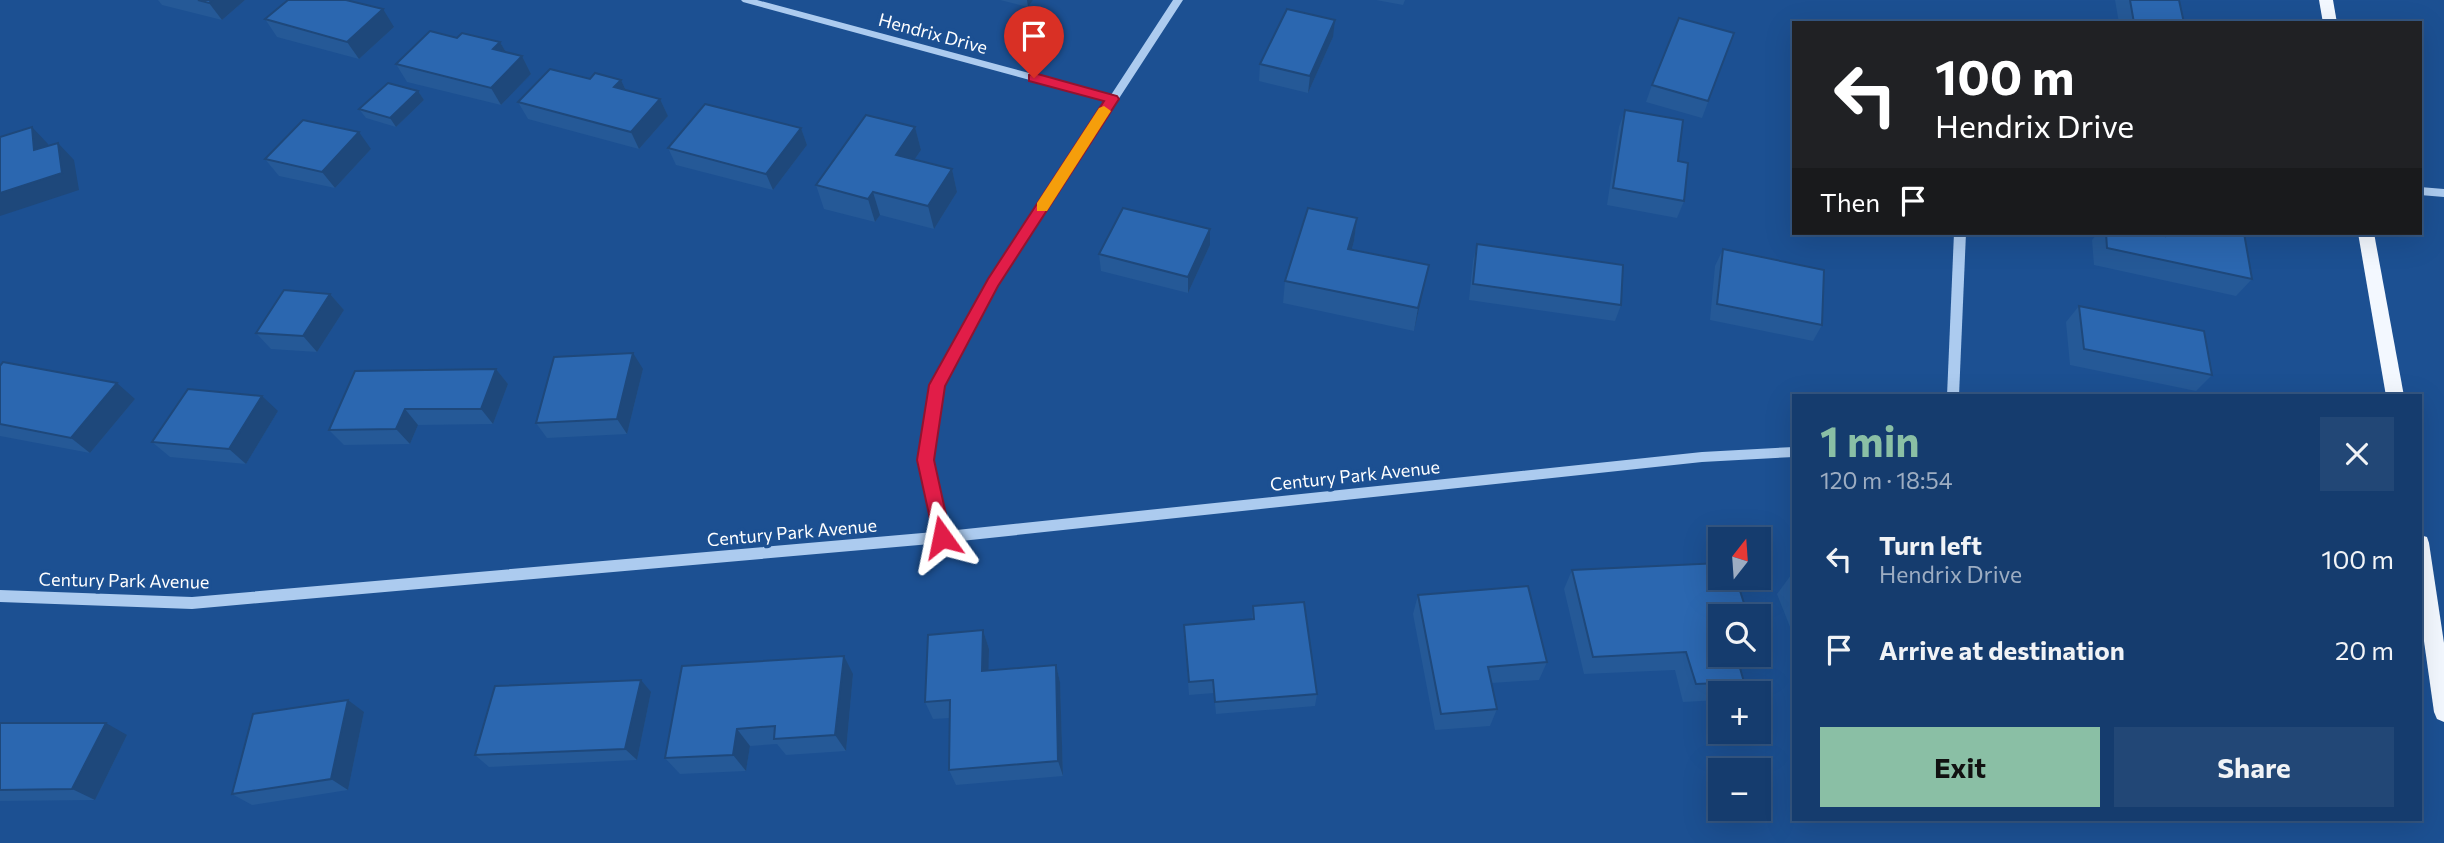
<!DOCTYPE html>
<html lang="en">
<head>
<meta charset="utf-8">
<style>
	:root { --surface:#153c6e; --page:#224776; --text:#f1f3f6; --muted:#9dadc2; --line:#345681; --accent:#8abfa5 }
	body { margin:0; font-family:Commissioner,sans-serif; background:var(--page); color:var(--text); height:100vh; display:flex; flex-direction:column; font-size:26px; white-space:nowrap }
	* { box-sizing:border-box; margin:0 }
	p { font-size:23px; color:var(--muted) }
	.icon { flex:none; width:38px; height:38px; fill:none; stroke:currentColor; stroke-width:2; stroke-linecap:round; stroke-linejoin:round }
	.map { position:relative; flex:1; overflow:hidden }
	.drawer { position:absolute; left:1792px; top:394px; width:630px; height:427px; display:flex; flex-direction:column; background:var(--surface); border-radius:0px; box-shadow:0 7px 28px #0002,0 0 0 2px var(--line) }
	.drawer>* { flex:none }
	.guide { position:absolute; left:1792px; top:21px; width:630px; height:214px; border-radius:0px; box-shadow:0 7px 28px #0002,0 0 0 2px var(--line); background:#202124; color:#fff; overflow:hidden }
	.needle { width:46px; rotate:17deg }
	.buttons { position:absolute; left:1708px; top:527px; display:grid; gap:14px }
	.buttons a { display:grid; place-items:center; width:63px; height:63px; border-radius:0px; background:var(--surface); box-shadow:0 7px 28px #0002,0 0 0 2px var(--line); font-size:35px }
	.pin { position:absolute; display:grid; place-items:center; width:60px; height:60px; color:#fff; margin:-72px -30px; border-radius:50% 50% 50% 0; rotate:-45deg; box-shadow:0 0 7px #0007 }
	.pin .icon { rotate:45deg }
	.me { position:absolute; width:77px; margin:-38px; rotate:348deg; stroke-linejoin:round; filter:drop-shadow(0 0 5px #0008) }
	.turn { display:flex; align-items:center; gap:24px; height:147px; padding:0 28px; font-size:32px }
	.turn .icon { width:91px; height:91px; stroke-width:2.5 }
	.turn b { display:block; font-size:49px; line-height:60px }
	.then { display:flex; align-items:center; height:66px; padding:0 28px; background:#0003; gap:14px; font-size:26px }
	.round { display:grid; place-items:center; flex:none; width:74px; height:74px; border-radius:0px; background:var(--page) }
	.overview { display:flex; align-items:center; justify-content:space-between; height:119px; padding:0 28px }
	h1 { font-size:42px; font-weight:700; line-height:52px; color:var(--accent) }
	.cta { display:flex; gap:14px; margin-top:auto; padding:14px 28px }
	.cta a { flex:1; height:80px; border-radius:0px; background:var(--accent); color:#111; font-size:28px; font-weight:700; line-height:80px; text-align:center }
	.cta a+a { background:var(--page); color:var(--text) }
	ul { padding:0; list-style:none }
	li { display:flex; align-items:center; gap:21px; height:91px; padding:0 28px }
	li div { flex:1 }
	li b { display:block; font-size:26px }
	li em { font-style:normal }
	.map>svg:first-child { display:block }
	.lines { fill:none; stroke-linecap:round; stroke-linejoin:round }
	.minor { fill:#accbef; fill-rule:evenodd }
	.major { fill:#f3f8ff; fill-rule:evenodd }
	.wall { fill:#255997 }
	.shaded-wall { fill:#1e487b }
	.building { fill:#2b67b0; stroke:#1e487b; stroke-width:2 }
	.route { fill:#e11d48; stroke:#92132f; stroke-width:2 }
	.slow { fill:#f59e0b }
	.labels { text-anchor:middle; stroke-width:7; stroke-linejoin:round; paint-order:stroke }
	.street-label { font-size:18px; fill:#fff; stroke:#1c5092 }
</style>
</head>
<body>
<div class="map">
<svg width="2444" height="843" viewBox="0 0 2444 843">
	<rect width="100%" height="100%" fill="#1c5092"/>
	<g class="lines">
		<g class="minor">
			<polygon points="741,0 757,0 1111,95 1173,0 1183,0 997,286 943,385 932,460 947,531 1702,452 1794,447 1794,457 1702,462 942,543 192,609 0,602 0,590 192,597 934,532 920,460 931,385 989,280 1107,101 743,2"/>
			<polygon points="2420,187 2444,189 2444,197 2420,195"/>
			<polygon points="1954,233 1966,233 1959,396 1947,396"/>
		</g>
		<g class="major">
			<polygon points="2319,0 2333,0 2337,23 2323,23"/>
			<polygon points="2358,233 2374,233 2404,396 2386,396"/>
			<polygon points="2420,535 2427,537 2429,543 2444,643 2444,722 2437,719 2434,712 2420,613"/>
		</g>
	</g>
	<g class="wall">
		<polygon points="158,0 245,0 222,20 162,5"/>
		<polygon points="1000,0 1033,0 1028,7"/>
		<polygon points="1376,0 1405,0 1403,5"/>
		<polygon points="2115,0 2179,0 2184,23 2119,23"/>
		<polygon points="265,19 394,27 359,59 277,37"/>
		<polygon points="1734,33 1702,118 1646,102 1652,85"/>
		<polygon points="1333,37 1308,93 1259,81 1260,64"/>
		<polygon points="457,38 500,42 506,52 522,56 531,74 501,105 407,82 396,64"/>
		<polygon points="590,79 621,80 626,90 660,99 668,116 639,149 528,119 518,102"/>
		<polygon points="418,91 424,100 396,127 366,118 359,109"/>
		<polygon points="1625,110 1684,201 1677,218 1607,205 1619,127"/>
		<polygon points="915,127 921,150 915,159 952,169 957,192 934,229 880,215 875,222 824,209 816,185"/>
		<polygon points="801,128 807,145 773,190 676,165 668,148"/>
		<polygon points="371,149 335,188 279,176 265,159"/>
		<polygon points="1357,218 1354,241 1352,249 1429,265 1414,331 1283,303 1285,281"/>
		<polygon points="1210,229 1210,245 1188,293 1101,271 1099,254"/>
		<polygon points="2098,233 2244,233 2252,279 2236,296 2094,265 2092,240"/>
		<polygon points="1477,244 1621,305 1615,321 1469,300 1473,261"/>
		<polygon points="1723,249 1822,325 1813,341 1710,320 1715,266"/>
		<polygon points="330,294 344,310 317,352 271,349 256,333"/>
		<polygon points="2079,306 2212,375 2196,391 2070,365 2066,322"/>
		<polygon points="0,366 135,399 90,453 0,436"/>
		<polygon points="496,369 508,384 493,424 418,425 410,444 344,445 329,430"/>
		<polygon points="643,369 627,434 547,438 536,423"/>
		<polygon points="278,411 246,464 170,457 152,442"/>
		<polygon points="1572,570 1720,654 1750,654 1744,663 1739,664 1744,682 1736,693 1720,693 1720,700 1683,702 1675,670 1584,674 1564,589"/>
		<polygon points="1791,575 1794,575 1794,637 1777,594"/>
		<polygon points="1418,595 1547,662 1539,680 1491,683 1497,709 1490,726 1435,730 1413,614"/>
		<polygon points="1253,606 1317,694 1315,706 1216,714 1214,693 1189,695 1184,625 1252,619"/>
		<polygon points="983,630 989,649 988,670 1056,665 1060,682 1063,776 956,785 949,770 950,718 933,719 925,702"/>
		<polygon points="853,674 846,751 786,755 777,744 750,746 746,771 680,774 665,758"/>
		<polygon points="651,692 637,760 489,767 475,755"/>
		<polygon points="364,712 348,790 252,805 232,794"/>
		<polygon points="0,723 127,735 95,800 0,801"/>
	</g>
	<g class="shaded-wall">
		<polygon points="212,0 245,0 222,20 209,3"/>
		<polygon points="1027,0 1033,0 1028,7"/>
		<polygon points="383,9 394,27 359,59 347,42"/>
		<polygon points="1335,20 1333,37 1308,93 1310,76"/>
		<polygon points="500,42 510,59 493,49"/>
		<polygon points="522,56 531,74 501,105 491,88"/>
		<polygon points="621,80 629,97 614,87"/>
		<polygon points="418,91 424,100 396,127 390,118"/>
		<polygon points="660,99 668,116 639,149 631,132"/>
		<polygon points="32,127 48,144 51,167 34,150"/>
		<polygon points="915,127 921,150 902,178 896,155"/>
		<polygon points="801,128 807,145 773,190 766,174"/>
		<polygon points="359,132 371,149 335,188 322,172"/>
		<polygon points="58,143 74,160 79,190 0,216 0,193"/>
		<polygon points="952,169 957,192 934,229 928,206"/>
		<polygon points="873,192 880,215 875,222 868,199"/>
		<polygon points="1357,218 1354,241 1346,271 1348,249"/>
		<polygon points="1210,229 1210,245 1188,293 1188,277"/>
		<polygon points="1429,265 1414,331 1418,308"/>
		<polygon points="330,294 344,310 317,352 303,336"/>
		<polygon points="633,353 643,369 627,434 617,419"/>
		<polygon points="496,369 508,384 493,424 481,409"/>
		<polygon points="117,383 135,399 90,453 71,438"/>
		<polygon points="262,396 278,411 246,464 229,449"/>
		<polygon points="405,409 418,425 410,444 396,429"/>
		<polygon points="983,630 989,649 988,688 982,671"/>
		<polygon points="844,656 853,674 846,751 835,735"/>
		<polygon points="1056,665 1060,682 1063,776 1058,761"/>
		<polygon points="641,680 651,692 637,760 625,749"/>
		<polygon points="348,700 364,712 348,790 331,779"/>
		<polygon points="106,723 127,735 95,800 72,789"/>
		<polygon points="737,729 750,746 746,771 733,755"/>
	</g>
	<g class="building">
		<polygon points="198,0 212,0 209,3"/>
		<polygon points="288,0 346,0 383,9 347,42 265,19"/>
		<polygon points="2130,0 2179,0 2184,23 2134,23"/>
		<polygon points="1287,9 1335,20 1310,76 1260,64"/>
		<polygon points="1679,18 1734,33 1708,101 1652,85"/>
		<polygon points="430,31 457,38 462,33 500,42 493,49 522,56 491,88 396,64"/>
		<polygon points="550,69 590,79 595,73 621,80 614,87 660,99 631,132 518,102"/>
		<polygon points="388,83 418,91 390,118 359,109"/>
		<polygon points="705,104 801,128 766,174 668,148"/>
		<polygon points="1625,110 1683,120 1678,161 1688,163 1684,201 1613,188"/>
		<polygon points="866,115 915,127 896,155 952,169 928,206 873,192 868,199 816,185"/>
		<polygon points="303,120 359,132 322,172 265,159"/>
		<polygon points="32,127 34,150 58,143 62,173 0,193 0,137"/>
		<polygon points="1123,208 1210,229 1188,277 1099,254"/>
		<polygon points="1308,208 1357,218 1348,249 1429,265 1418,308 1285,281"/>
		<polygon points="2106,233 2150,233 2165,236 2165,233 2244,233 2252,279 2107,248"/>
		<polygon points="1477,244 1623,265 1621,305 1473,284"/>
		<polygon points="1723,249 1824,270 1822,325 1717,304"/>
		<polygon points="284,290 330,294 303,336 256,333"/>
		<polygon points="2079,306 2204,331 2212,375 2084,349"/>
		<polygon points="633,353 617,419 536,423 554,357"/>
		<polygon points="3,362 117,383 71,438 0,424 0,366"/>
		<polygon points="496,369 481,409 405,409 396,429 329,430 355,371"/>
		<polygon points="188,389 262,396 229,449 152,442"/>
		<polygon points="1720,563 1720,578 1736,578 1748,616 1720,616 1720,654 1736,654 1744,682 1696,684 1686,652 1593,657 1572,570"/>
		<polygon points="1528,586 1547,662 1488,667 1497,709 1441,714 1418,595"/>
		<polygon points="1304,602 1317,694 1215,702 1213,680 1189,682 1184,625 1254,619 1253,606"/>
		<polygon points="983,630 982,671 1056,665 1058,761 949,770 950,700 925,702 928,635"/>
		<polygon points="844,656 835,735 774,739 775,726 737,729 733,755 665,758 682,666"/>
		<polygon points="641,680 625,749 475,755 495,686"/>
		<polygon points="348,700 331,779 232,794 253,714"/>
		<polygon points="0,723 106,723 72,789 0,790"/>
	</g>
	<polygon class="route" points="1034,73 1117,96 1119,99 998,286 945,386 934,460 951,537 948,542 942,545 936,542 934,537 917,460 929,385 988,279 1104,101 1029,81 1029,75"/>
	<polygon class="slow" points="1104,106 1111,111 1047,211 1037,211 1037,203 1099,108"/>
	<g class="labels">
		<g class="street-label">
			<text transform="translate(933 34) rotate(15)" y="6">Hendrix Drive</text>
			<text transform="translate(1355 476) rotate(-6)" y="6">Century Park Avenue</text>
			<text transform="translate(792 533) rotate(-5)" y="6">Century Park Avenue</text>
			<text transform="translate(124 581) rotate(1)" y="6">Century Park Avenue</text>
		</g>
	</g>
</svg>
<div class="buttons">
<a><svg class="needle" viewBox="-14 -14 28 28"><path d="M0-13l5 13h-10z" fill="#e53935"/><path d="M0 13l5-13h-10z" fill="#9dadc2"/></svg></a>
<a><svg class="icon" aria-label="search" viewBox="0 0 24 24"><circle cx="10" cy="10" r="6"/><path d="M15 15l6 6"/></svg></a>
<a>+</a>
<a>−</a>
</div>
<div class="pin" style="left:1034px;top:78px;background:#d93025"><svg class="icon" aria-label="arrive" viewBox="0 0 24 24"><path d="M6 21V4h12l-3 4 3 4H6"/></svg></div>
<svg class="me" style="left:942px;top:537px" viewBox="-20 -20 40 40"><path d="M0-17L14 15 0 8-14 15z" fill="#e11d48" stroke="#fff" stroke-width="4"/></svg>
<div class="guide">
<div class="turn"><svg class="icon" aria-label="left" viewBox="0 0 24 24"><path d="M17 20v-9H6M10 6l-5 5 5 5"/></svg><div><b>100 m</b>Hendrix Drive</div></div>
<div class="then">Then<svg class="icon" aria-label="arrive" viewBox="0 0 24 24"><path d="M6 21V4h12l-3 4 3 4H6"/></svg></div>
</div>
<section class="drawer">
<div class="overview"><div><h1>1 min</h1><p>120 m · 18:54</p></div><a class="round"><svg class="icon" aria-label="close" viewBox="0 0 24 24"><path d="M6 6l12 12M18 6L6 18"/></svg></a></div>
<ul>
<li><svg class="icon" aria-label="left" viewBox="0 0 24 24"><path d="M17 20v-9H6M10 6l-5 5 5 5"/></svg><div><b>Turn left</b><p>Hendrix Drive</p></div><em>100 m</em></li>
<li><svg class="icon" aria-label="arrive" viewBox="0 0 24 24"><path d="M6 21V4h12l-3 4 3 4H6"/></svg><div><b>Arrive at destination</b></div><em>20 m</em></li>
</ul>
<div class="cta"><a>Exit</a><a>Share</a></div>
</section>
</div>
</body>
</html>
